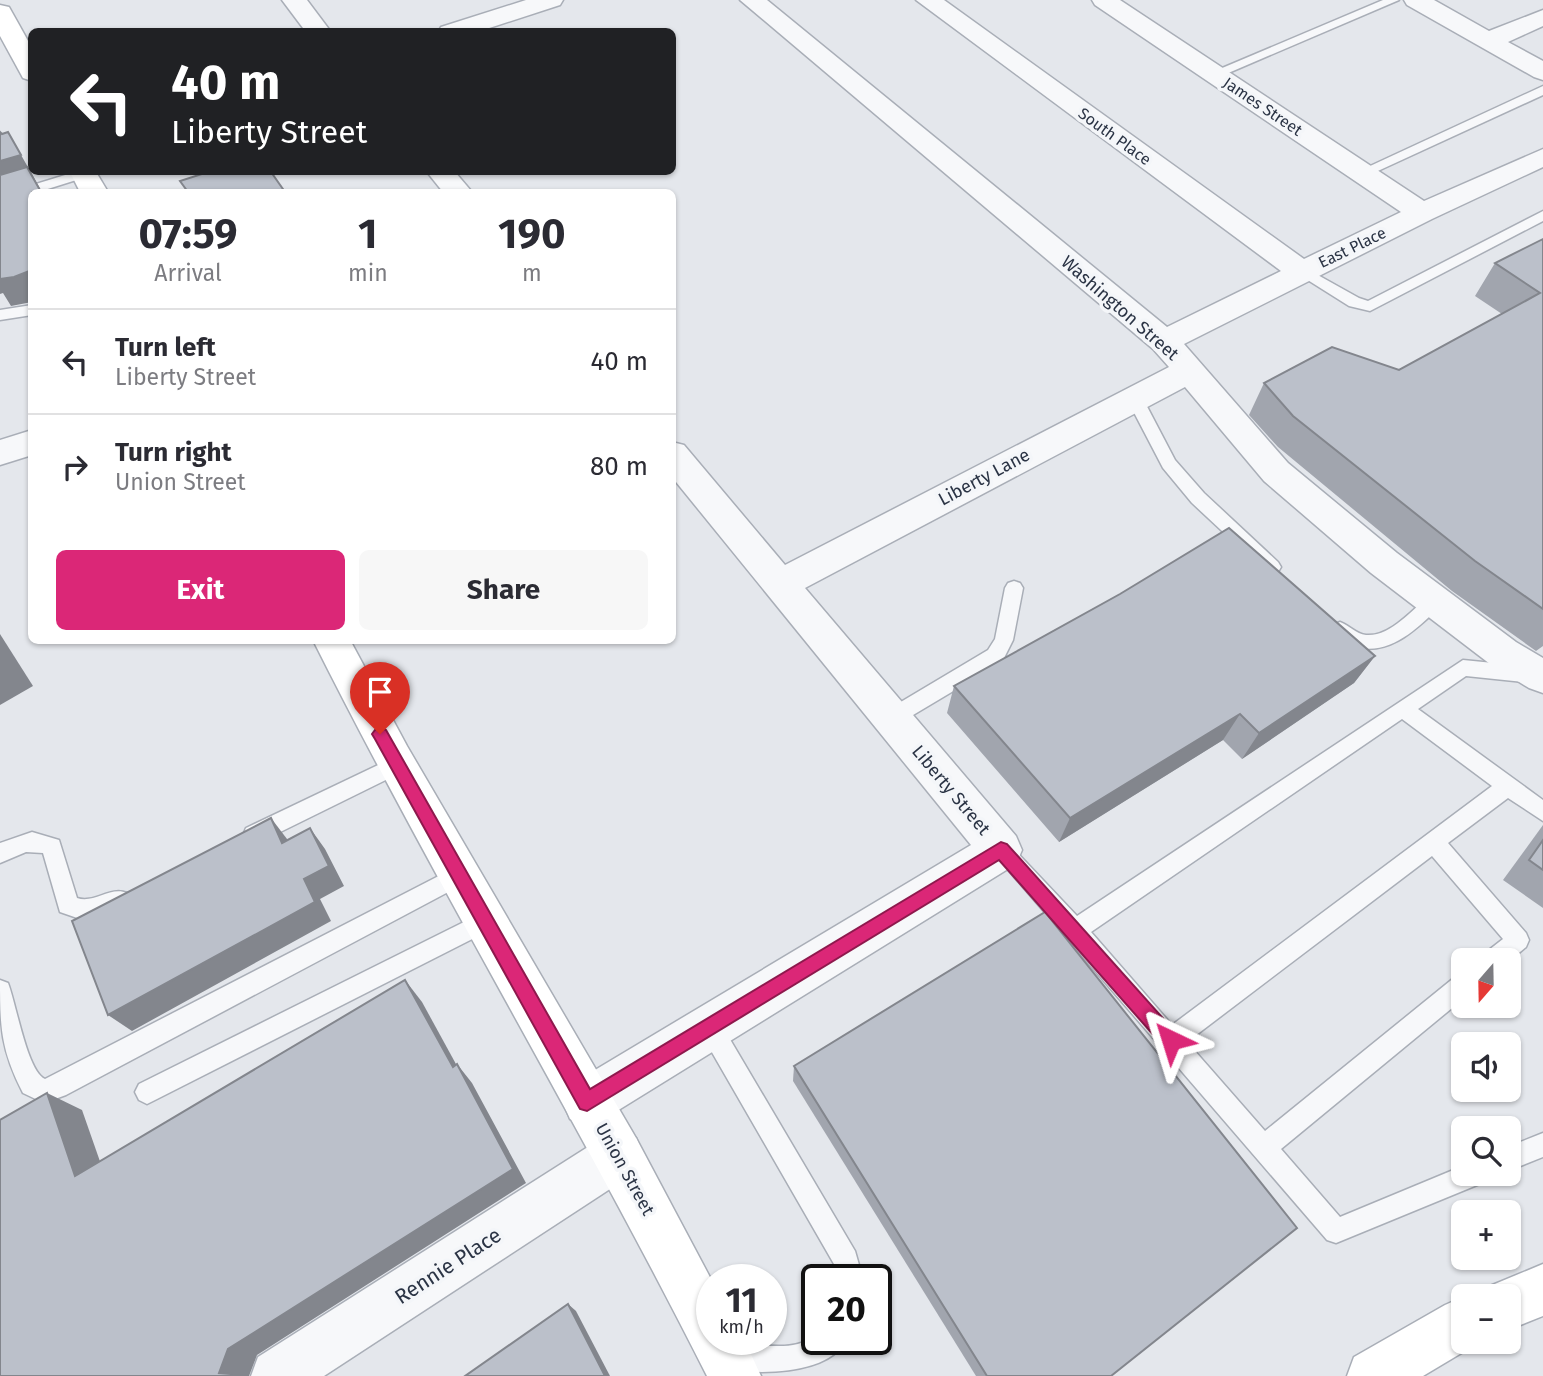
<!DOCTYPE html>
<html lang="en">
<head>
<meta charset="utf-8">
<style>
	:root { --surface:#fff; --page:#f7f7f7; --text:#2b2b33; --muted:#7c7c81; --line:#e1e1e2; --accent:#db2777 }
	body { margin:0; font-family:"Fira Sans",sans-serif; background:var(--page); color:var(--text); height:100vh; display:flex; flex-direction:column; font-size:26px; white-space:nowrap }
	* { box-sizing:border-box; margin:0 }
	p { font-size:23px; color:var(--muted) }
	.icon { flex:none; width:38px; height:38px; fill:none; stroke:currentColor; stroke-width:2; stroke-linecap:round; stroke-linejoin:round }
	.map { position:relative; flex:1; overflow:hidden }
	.panel { position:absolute; left:28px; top:189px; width:648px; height:455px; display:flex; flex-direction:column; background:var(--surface); border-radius:10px; box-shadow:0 2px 5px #0004 }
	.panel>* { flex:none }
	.guide { position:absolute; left:28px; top:28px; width:648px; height:147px; border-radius:10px; box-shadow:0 2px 5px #0004; background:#202124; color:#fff; overflow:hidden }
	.needle { width:46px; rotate:200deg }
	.buttons { position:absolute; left:1451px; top:948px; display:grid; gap:14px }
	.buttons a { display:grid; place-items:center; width:70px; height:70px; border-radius:10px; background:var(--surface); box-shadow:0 2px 5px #0004; font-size:35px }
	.speed { position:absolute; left:696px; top:1264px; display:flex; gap:14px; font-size:35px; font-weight:700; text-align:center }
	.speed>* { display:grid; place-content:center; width:91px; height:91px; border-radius:50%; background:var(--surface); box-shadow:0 2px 5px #0004; line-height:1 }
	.speed small { font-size:18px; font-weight:400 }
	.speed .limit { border:4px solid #111; border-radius:10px; background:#fff; color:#111 }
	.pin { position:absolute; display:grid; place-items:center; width:60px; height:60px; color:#fff; margin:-72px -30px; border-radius:50% 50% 50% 0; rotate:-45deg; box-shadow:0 0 7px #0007 }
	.pin .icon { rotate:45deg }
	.me { position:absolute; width:77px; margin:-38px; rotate:319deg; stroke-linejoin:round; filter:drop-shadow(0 0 5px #0008) }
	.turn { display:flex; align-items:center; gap:24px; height:147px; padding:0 28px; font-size:32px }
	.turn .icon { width:91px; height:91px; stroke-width:2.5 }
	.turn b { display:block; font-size:49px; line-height:60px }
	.eta { display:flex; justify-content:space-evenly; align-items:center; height:119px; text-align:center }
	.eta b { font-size:42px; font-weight:700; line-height:49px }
	.button { display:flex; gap:14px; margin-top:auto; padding:14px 28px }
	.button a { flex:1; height:80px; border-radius:10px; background:var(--accent); color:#fff; font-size:28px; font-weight:700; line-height:80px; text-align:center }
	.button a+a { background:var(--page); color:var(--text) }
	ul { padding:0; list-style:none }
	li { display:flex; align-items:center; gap:21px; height:105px; padding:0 28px; border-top:2px solid var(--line) }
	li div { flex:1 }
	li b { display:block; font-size:26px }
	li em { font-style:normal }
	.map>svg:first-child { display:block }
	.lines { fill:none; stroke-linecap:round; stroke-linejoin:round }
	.lane-casing { stroke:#a9aeb7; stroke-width:3 }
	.street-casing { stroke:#a9aeb7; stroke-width:3 }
	.secondary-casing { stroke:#a9aeb7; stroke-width:3 }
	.lane { fill:#f7f8fa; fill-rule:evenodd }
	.street { fill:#f7f8fa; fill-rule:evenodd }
	.secondary { fill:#fff; fill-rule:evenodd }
	.wall { fill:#a1a5ae }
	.shaded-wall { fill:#83868d }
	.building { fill:#bbc0ca; stroke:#83868d; stroke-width:2 }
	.route { fill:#db2777; stroke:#8e194d; stroke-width:2 }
	.labels { text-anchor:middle; stroke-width:7; stroke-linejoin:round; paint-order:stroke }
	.far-street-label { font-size:16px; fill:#2b3445; stroke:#f4f6f9 }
	.street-label { font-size:18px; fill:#2b3445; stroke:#f4f6f9 }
	.near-street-label { font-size:21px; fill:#2b3445; stroke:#f4f6f9 }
</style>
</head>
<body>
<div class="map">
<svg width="1543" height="1376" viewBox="0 0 1543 1376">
	<rect width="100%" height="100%" fill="#e4e7ec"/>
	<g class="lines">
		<g class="lane-casing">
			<g id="lane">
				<polygon points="1383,0 1399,0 1219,77 1214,78 1208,74"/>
				<polygon points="1543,86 1543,95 1367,176 1357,176 1355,173"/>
				<polygon points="75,172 91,173 89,176 0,204 0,195"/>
				<polygon points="1543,211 1543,221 1370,311 1349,306 1295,272 1297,269 1307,269 1359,298 1368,301"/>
				<polygon points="32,305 32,315 0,320 0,310"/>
				<polygon points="1135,393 1141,395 1175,460 1204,493 1278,562 1281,567 1278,572 1266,572 1192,503 1163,468 1127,399"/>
				<polygon points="1014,581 1020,583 1023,588 1013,640 1002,662 898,724 891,726 884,724 881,718 884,712 988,650 995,639 1005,588 1008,583"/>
				<path d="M1435,594l6,2 3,5 -3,5c-25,23 -52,52 -89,40 -9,-2 -17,-8 -21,-16l2,-5 7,-3c9,3 16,12 26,13 24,2 46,-25 63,-39z"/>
				<path d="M1463,660l80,8v16l-77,-8 -48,33 125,91v21l-35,-23 -60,45 78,90 3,7 -3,7 -18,15 -26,-1 3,-8 18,-14 -71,-83 -245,186 78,89 190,-154 8,-3v25l-182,150 59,68 123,-51v8h22l-3,9 -146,60 -9,-3 -336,-390 3,-7 7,-3 7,3 69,73zM1402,719l90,67 -320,239 -81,-93z"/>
				<polygon points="397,756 404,759 407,765 404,771 260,842 253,844 246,842 243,835 246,828"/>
				<path d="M32,832l27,8 18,58c17,6 33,-12 50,-5l3,7 -3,7 -41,14 -26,-9 -17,-59 -17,-1 -26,11v-20z"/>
				<path d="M460,865l7,3 4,7 -4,7 -401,213 -22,8 -21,-10c-22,-43 -23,-65 -23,-113l8,3c8,20 19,88 37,96z"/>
				<polygon points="486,911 494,914 497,921 494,928 155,1100 147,1104 139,1100 135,1092 139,1084"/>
				<polygon points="710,1016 718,1019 855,1251 863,1279 837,1279 834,1264 702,1035 699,1027 702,1019"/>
				<polygon points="1543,1133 1543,1157 1508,1171 1508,1147"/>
				<path d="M817,1335v4h29c-15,37 -95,37 -127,28l-4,-9 4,-9c31,-13 66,9 98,-14z"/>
			</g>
		</g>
		<g class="street-casing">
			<g id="street">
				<polygon points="282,0 307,0 331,32 306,32"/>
				<polygon points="526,0 563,0 560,5 477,32 438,32 441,27"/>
				<polygon points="740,0 767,0 1167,327 1281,271 916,0 944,0 1304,259 1401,212 1095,5 1092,0 1120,0 1424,201 1543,149 1543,167 1432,219 1184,344 1288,463 1397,553 1516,642 1543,658 1543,693 1529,688 1490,664 1371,573 1264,481 1185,387 805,588 1016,836 1022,850 1016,864 604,1119 587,1126 570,1119 563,1102 570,1085 971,845 672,477 672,442 684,445 785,565 1169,367 1153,349"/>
				<polygon points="1404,0 1434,0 1489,31 1543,10 1543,26 1508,42 1543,61 1543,80 1534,77 1407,5"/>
				<polygon points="427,172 455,172 472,192 443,192"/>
				<polygon points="32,430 32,455 0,465 0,440"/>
				<polygon points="619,1131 636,1138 643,1155 636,1172 324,1376 251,1376 258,1357 602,1138"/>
			</g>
		</g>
		<g class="secondary-casing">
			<g id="secondary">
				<polygon points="0,5 9,7 32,48 32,81 23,78 0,36"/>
				<polygon points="70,172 96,172 108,192 80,192"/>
				<path d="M313,640h37l57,106 229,392 76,143v58h32l17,37h-54c-125,-248 -269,-487 -394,-736z"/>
				<polygon points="1543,1264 1543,1316 1508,1330 1508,1297 1485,1297 1490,1286"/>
				<polygon points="1463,1297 1463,1342 1480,1342 1423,1376 1347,1376 1354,1357 1445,1305"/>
			</g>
		</g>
		<use href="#lane" class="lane"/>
		<use href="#street" class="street"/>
		<use href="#secondary" class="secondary"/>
	</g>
	<g class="wall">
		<polygon points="1543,239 1543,646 1536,651 1452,591 1278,447 1249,415 1264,383 1399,370 1502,314 1475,296 1495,263"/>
		<polygon points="1375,656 1354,683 1242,759 1223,740 1059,842 947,713 954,686"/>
		<polygon points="1543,825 1543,908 1503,880"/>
		<polygon points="794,1066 1111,1376 976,1376 793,1081"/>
	</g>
	<g class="shaded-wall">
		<polygon points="8,132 42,192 0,192 0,161"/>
		<polygon points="32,270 32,302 11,306 3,293 0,294 0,279"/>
		<polygon points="0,634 33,686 0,705"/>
		<polygon points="1375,656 1354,683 1242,759 1259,733"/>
		<polygon points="1240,714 1223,740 1059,842 1070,818"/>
		<polygon points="271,818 287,839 299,863 282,843"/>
		<polygon points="310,828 325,849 344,886 320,899 331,921 132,1031 108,1015 304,879"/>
		<polygon points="405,980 422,1002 468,1086 453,1067"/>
		<polygon points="457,1064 472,1083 526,1183 257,1355 249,1376 228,1376 219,1373 228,1349"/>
		<polygon points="47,1093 82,1110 110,1190 75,1176"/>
		<polygon points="568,1304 576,1311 610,1376 605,1376"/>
	</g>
	<g class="building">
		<polygon points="0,132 2,134 8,132 21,155 0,161"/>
		<polygon points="27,167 41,192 32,192 32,270 14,277 0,279 0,175"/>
		<polygon points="208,172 271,172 285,192 188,192 180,181"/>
		<polygon points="1543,239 1543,609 1475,561 1293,416 1264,383 1332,347 1399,370 1540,293 1495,263"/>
		<polygon points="1229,528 1375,656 1259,733 1240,714 1070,818 954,686 1120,594"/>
		<polygon points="271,818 282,843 310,828 329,866 304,879 315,902 108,1015 72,921"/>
		<polygon points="1543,840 1543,870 1529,860"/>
		<polygon points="1045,912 1297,1228 1111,1376 987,1376 794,1066"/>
		<polygon points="405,980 453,1067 457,1064 513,1169 228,1349 219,1373 231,1374 228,1376 0,1376 0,1120 47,1093 75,1176"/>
		<polygon points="568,1304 605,1376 465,1376"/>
	</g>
	<polygon class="route" points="380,727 386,730 590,1089 1001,842 1007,844 1177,1034 1180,1040 1177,1047 1171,1050 1164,1047 999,860 587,1111 580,1109 375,739 372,734 375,730"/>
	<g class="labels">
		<g class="far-street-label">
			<text transform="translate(1263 106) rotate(34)" y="6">James Street</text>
			<text transform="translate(1115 136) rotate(36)" y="6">South Place</text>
			<text transform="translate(1352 247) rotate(-26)" y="6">East Place</text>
		</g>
		<g class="street-label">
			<text transform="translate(1120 308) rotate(41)" y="6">Washington Street</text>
			<text transform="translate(984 477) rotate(-28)" y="6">Liberty Lane</text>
			<text transform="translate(951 790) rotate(50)" y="6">Liberty Street</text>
			<text transform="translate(625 1169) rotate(61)" y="6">Union Street</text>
		</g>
		<g class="near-street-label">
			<text transform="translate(448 1266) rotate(-33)" y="7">Rennie Place</text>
		</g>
	</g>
</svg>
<div class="buttons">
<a><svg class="needle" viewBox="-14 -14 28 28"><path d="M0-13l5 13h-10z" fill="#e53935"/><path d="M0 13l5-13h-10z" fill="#7c7c81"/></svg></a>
<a><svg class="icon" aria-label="sound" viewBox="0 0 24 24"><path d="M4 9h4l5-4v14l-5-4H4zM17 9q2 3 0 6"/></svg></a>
<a><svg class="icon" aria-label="search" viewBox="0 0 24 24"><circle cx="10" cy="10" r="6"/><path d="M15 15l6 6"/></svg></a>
<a>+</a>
<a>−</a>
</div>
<div class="speed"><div>11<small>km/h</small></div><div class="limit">20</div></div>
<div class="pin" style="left:380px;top:734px;background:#d93025"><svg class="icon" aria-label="arrive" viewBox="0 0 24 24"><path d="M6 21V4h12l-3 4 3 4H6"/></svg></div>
<svg class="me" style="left:1171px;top:1040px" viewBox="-20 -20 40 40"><path d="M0-17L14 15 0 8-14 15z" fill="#db2777" stroke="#fff" stroke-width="4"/></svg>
<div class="guide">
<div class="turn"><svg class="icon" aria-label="left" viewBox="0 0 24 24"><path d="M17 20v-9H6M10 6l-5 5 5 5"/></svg><div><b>40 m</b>Liberty Street</div></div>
</div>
<section class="panel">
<div class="eta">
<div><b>07:59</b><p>Arrival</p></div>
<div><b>1</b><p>min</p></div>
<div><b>190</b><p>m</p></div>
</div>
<ul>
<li><svg class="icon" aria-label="left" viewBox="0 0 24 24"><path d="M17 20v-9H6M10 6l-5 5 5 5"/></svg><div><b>Turn left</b><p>Liberty Street</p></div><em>40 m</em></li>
<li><svg class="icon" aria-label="right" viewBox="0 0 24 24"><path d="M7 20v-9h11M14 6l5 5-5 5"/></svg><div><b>Turn right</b><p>Union Street</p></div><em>80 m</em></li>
</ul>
<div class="button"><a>Exit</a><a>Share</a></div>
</section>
</div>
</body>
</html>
